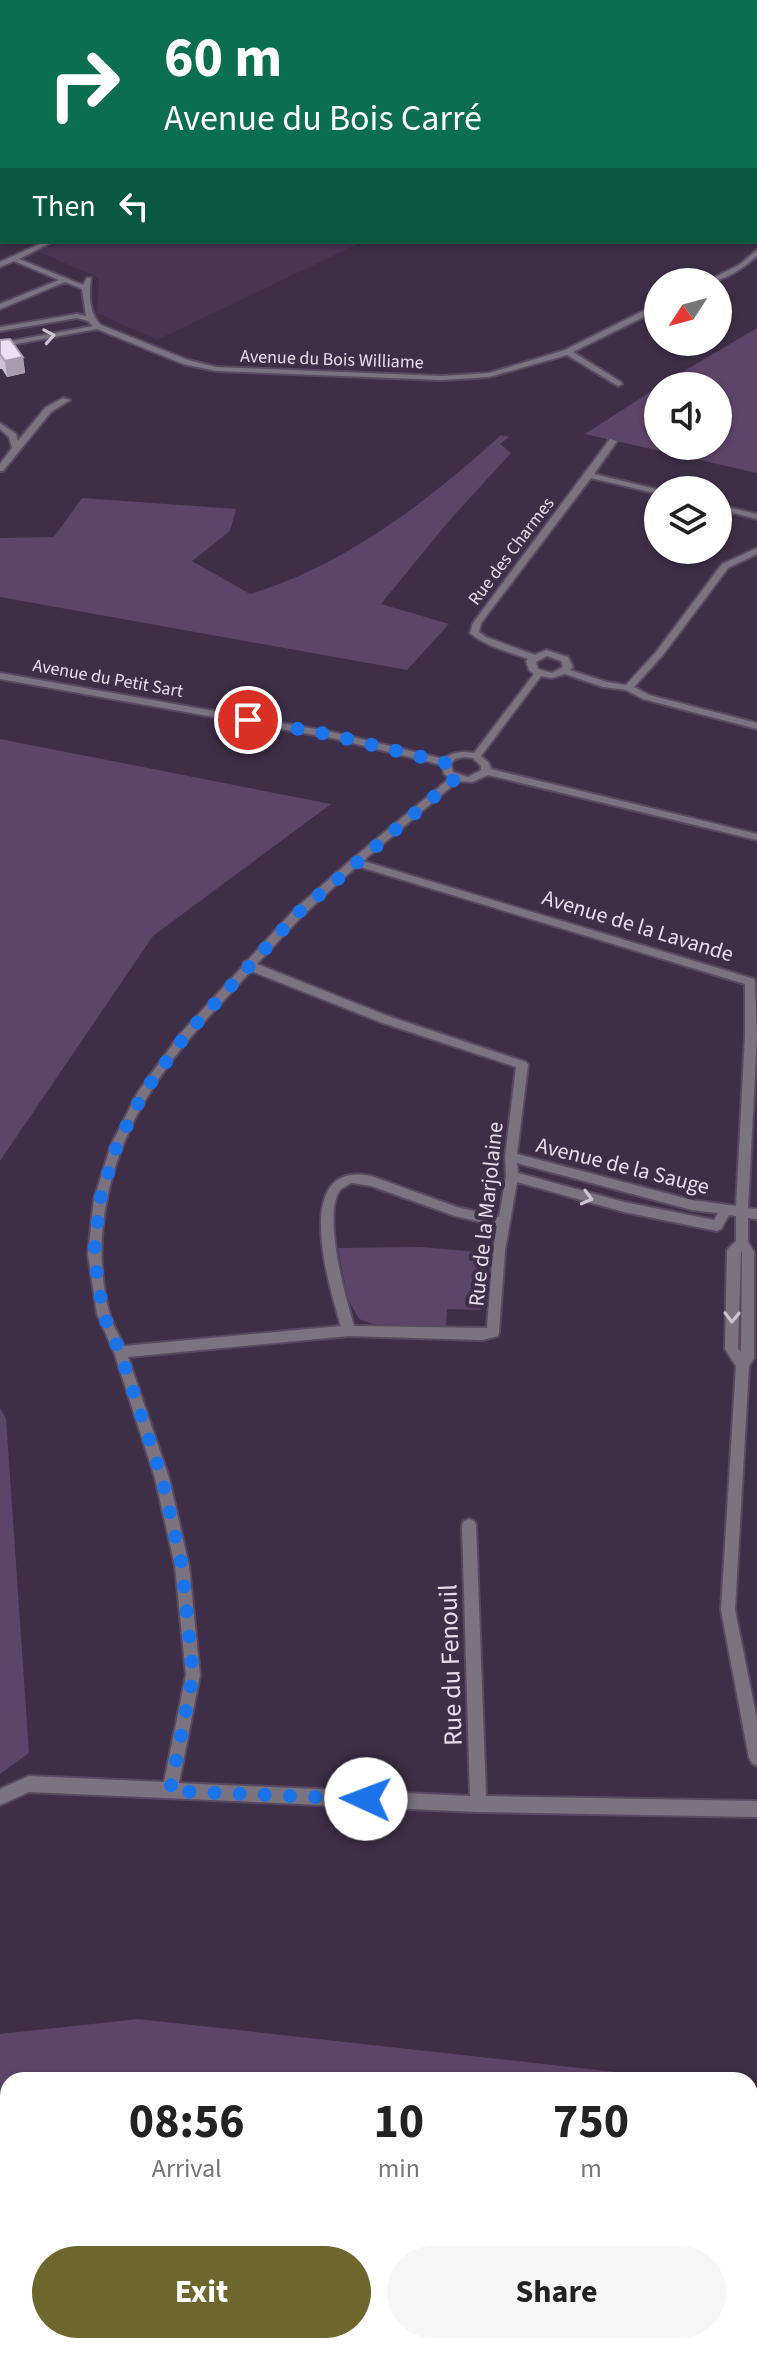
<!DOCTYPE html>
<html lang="en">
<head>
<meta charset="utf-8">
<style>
	:root { --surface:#fff; --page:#f6f6f6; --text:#222; --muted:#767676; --accent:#6d672d }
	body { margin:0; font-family:"Source Sans 3",sans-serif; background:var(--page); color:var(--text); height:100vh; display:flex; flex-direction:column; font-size:30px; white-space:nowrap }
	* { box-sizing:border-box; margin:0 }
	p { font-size:26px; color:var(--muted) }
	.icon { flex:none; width:44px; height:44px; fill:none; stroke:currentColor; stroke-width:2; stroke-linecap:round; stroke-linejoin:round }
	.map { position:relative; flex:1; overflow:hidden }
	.details { position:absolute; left:0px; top:2072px; width:758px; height:282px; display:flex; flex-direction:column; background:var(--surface); border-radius:24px 24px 0 0; box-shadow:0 2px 6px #0004 }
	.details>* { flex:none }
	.banner { position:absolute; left:0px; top:0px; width:758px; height:244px; box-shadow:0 2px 6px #0004; background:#0b6e4f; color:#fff; overflow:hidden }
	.needle { width:52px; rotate:234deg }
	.fabs { position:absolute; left:644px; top:268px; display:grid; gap:16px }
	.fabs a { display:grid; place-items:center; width:88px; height:88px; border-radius:50%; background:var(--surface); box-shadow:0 2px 6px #0004; font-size:40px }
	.pin { position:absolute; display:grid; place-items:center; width:68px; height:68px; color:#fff; margin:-34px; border:4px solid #fff; border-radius:50%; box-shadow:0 2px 8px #0007 }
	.me { position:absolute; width:88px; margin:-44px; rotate:272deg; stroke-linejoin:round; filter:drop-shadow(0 0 6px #0008) }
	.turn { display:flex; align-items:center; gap:28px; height:168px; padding:0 32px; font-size:36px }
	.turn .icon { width:104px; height:104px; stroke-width:2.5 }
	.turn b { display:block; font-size:56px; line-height:68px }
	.then { display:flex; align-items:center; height:76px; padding:0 32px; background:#0003; gap:16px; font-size:30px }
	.eta { display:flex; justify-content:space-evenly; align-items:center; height:136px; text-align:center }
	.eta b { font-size:48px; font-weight:700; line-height:56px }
	.primary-button { display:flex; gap:16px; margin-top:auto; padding:16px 32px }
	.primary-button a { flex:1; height:92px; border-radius:48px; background:var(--accent); color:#fff; font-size:32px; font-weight:700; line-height:92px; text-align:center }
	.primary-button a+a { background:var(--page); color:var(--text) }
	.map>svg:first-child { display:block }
	.built { fill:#483453 }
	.green { fill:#5d4569 }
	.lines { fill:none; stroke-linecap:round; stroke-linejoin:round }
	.minor-casing { stroke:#594a62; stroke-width:4 }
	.minor { fill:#7b7380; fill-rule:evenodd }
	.wall { fill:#cdc0d4 }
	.shaded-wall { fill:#a79cad }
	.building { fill:#eedff7; stroke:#a79cad; stroke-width:2 }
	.oneway { stroke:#cdc2d2 }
	.route { stroke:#1a73e8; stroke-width:14; stroke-dasharray:0 25.2 }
	.labels { text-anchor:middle; stroke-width:8; stroke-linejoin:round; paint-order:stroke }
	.far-street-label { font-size:18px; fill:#e8dded; stroke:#3e2e47 }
	.street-label { font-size:22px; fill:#e8dded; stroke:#3e2e47 }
	.near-street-label { font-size:26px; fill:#e8dded; stroke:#3e2e47 }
</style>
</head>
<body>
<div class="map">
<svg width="757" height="2353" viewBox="0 0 757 2353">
	<rect width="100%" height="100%" fill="#3e2e47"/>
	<polygon class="built" points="65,242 362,242 157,340 97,313 99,278 37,251"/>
	<g class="green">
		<polygon points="757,328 757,473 585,434 658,387 658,446 718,446 718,386 659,386"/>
		<path d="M501,435l8,2 -9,7 11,9 -63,69 -67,82 68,20 -42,46 -407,-73v-59l54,-1 28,-39 154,11 -6,22 -38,30 58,33c96,-29 178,-93 251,-159z"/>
		<polygon points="0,739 331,804 153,936 0,1161"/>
		<polygon points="421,1247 489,1253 482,1310 447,1309 446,1326 373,1324 359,1319 348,1299 338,1248"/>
		<polygon points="0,1408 6,1418 29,1753 0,1774"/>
		<polygon points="138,2019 687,2080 8,2080 8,2346 750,2346 750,2087 757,2088 757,2353 0,2353 0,2034"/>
	</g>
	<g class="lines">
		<g class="minor-casing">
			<g id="minor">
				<rect x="0" y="2" width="2" height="4"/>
				<rect x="756" y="34" width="1" height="4"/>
				<polygon points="2,52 2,56 0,57 0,53"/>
				<rect x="756" y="96" width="1" height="4"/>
				<rect x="756" y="138" width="1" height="4"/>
				<rect x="756" y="174" width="1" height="4"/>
				<polygon points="2,231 2,236 0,236 0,232"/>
				<path d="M44,242h8l-33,17 64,26 4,-7h4c-2,14 -3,35 10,47l87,35 28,7 226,9 47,-3 76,-23 90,-45h3v5l-85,42 48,30 1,2 -4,2 -51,-31 -78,22 -47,3 -226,-9 -33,-7 -86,-35 -97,18v-4l93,-17 -5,-5 -11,-3 -77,13v-4l77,-13 9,2 -4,-27 -17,-7 -65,27v-5l59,-24 -45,-19 -14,6v-5z"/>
				<path d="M757,250v6c-14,12 -33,26 -52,26l34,-17z"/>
				<polygon points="63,398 70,400 51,412 3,471 0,471 0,464 12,448 9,437 0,429 0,423 16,434 18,441 45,408"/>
				<path d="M610,439l7,2 -23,33 66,16h-2v4l-67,-16 -110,145 -2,9 7,5 49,18 11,-5 22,7 5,10 -3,3 37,12 19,3 30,-33 66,-88 35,-16v6l-29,14 -66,88 -28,31 15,8 108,28v6l-114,-30 -17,-9 -23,-3 -38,-13 -13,4 -11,-2 -60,80 8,7 2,6 266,65v6l-269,-65 -15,7 -15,-1 -95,80 391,118 1,3 2,54 -9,172 9,1v10l-9,-1v24l6,10v106l-5,8 -14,244 22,110v46l-5,-3 -3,-5 -28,-148 15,-244 -11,-17 2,-99 9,-9v-25l-7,-1 -8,14 -4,2 -93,-19 -107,-30 -12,68 -6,82 -1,4 -16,4 -133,-4 -221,21 41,121 20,88 11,109 -21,108 291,13 -8,-271 2,-4 5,-2 5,2 2,4 10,271 271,5v16l-279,-5 -449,-20 -29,13v-16l29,-13 135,6 22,-107 -11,-109 -20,-88 -41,-126 -17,-38 -9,-60 6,-55 17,-54 27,-53 43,-59 62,-67 1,-4 3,-1 47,-51 57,-50 99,-82 -6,-4 -2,-9 -110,-27 -332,-59v-6l332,59 112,27c8,-7 19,-8 30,-6l60,-79 -5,-4 -3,-9 2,-2c-19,-7 -43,-13 -58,-26l3,-10zM547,656l14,5 2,6 -11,6 -14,-4 -2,-7zM464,757l9,1 8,8v4l-13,7 -15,-5 -2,-8 4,-5zM357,866l388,118v52l-9,170 -44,-6 -175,-46 11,-89 -2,-3 -138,-46 -131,-52 45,-48zM251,971l129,51 136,45 -11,90 1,19 -7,41 -42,-10 -86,-31c-81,-17 -42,111 -30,150l-217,20c-5,-11 -12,-22 -15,-34 -19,-74 0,-154 40,-218 28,-46 66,-84 102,-123zM517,1163l175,47 26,3 -4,7 -90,-18 -106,-29zM352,1183l19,3 84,30 42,10 -4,24 -6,78 -133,-2c-8,-27 -33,-114 -13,-137 1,-1 10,-6 11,-6zM741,1251l1,2 -1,99 -3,-4z"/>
				<polygon points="718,505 757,514 757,519 718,509"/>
			</g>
		</g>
		<use href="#minor" class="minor"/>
	</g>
	<polygon class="wall" points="0,340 23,357 25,373 7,377 2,369 0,369"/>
	<polygon class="shaded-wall" points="23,357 25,373 7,377 5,361"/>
	<polygon class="building" points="10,339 23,357 5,361 0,354 0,340"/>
	<defs><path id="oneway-chevron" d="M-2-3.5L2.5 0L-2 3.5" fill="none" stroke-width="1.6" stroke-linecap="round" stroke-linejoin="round" transform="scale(2)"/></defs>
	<g class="oneway">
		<use href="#oneway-chevron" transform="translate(49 336) rotate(-10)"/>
		<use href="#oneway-chevron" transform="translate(587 1198) rotate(15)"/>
		<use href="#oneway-chevron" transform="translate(732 1317) rotate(91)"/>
	</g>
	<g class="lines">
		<polyline class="route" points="248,720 332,735 446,763 445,769 456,778 298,913 185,1036 144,1092 117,1145 100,1199 94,1254 103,1314 120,1352 162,1478 182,1566 193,1675 170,1791 366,1799"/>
	</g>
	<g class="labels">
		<g class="far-street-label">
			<text transform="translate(332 359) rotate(2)" y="6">Avenue du Bois Williame</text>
			<text transform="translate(511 551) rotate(-53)" y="6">Rue des Charmes</text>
			<text transform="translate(108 678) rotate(10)" y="6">Avenue du Petit Sart</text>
		</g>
		<g class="street-label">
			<text transform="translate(638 925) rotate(17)" y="8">Avenue de la Lavande</text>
			<text transform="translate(623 1165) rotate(14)" y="8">Avenue de la Sauge</text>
			<text transform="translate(485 1214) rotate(-84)" y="8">Rue de la Marjolaine</text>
		</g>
		<g class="near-street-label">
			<text transform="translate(450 1665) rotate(-92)" y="9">Rue du Fenouil</text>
		</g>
	</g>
</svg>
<div class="fabs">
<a><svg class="needle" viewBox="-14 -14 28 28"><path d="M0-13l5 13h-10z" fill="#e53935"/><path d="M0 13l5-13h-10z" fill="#767676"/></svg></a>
<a><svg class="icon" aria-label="sound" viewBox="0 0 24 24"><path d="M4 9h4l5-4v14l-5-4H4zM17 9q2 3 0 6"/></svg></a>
<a><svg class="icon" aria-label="layers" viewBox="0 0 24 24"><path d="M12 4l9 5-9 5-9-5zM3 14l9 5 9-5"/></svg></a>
</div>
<div class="pin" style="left:248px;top:720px;background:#d93025"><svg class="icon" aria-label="arrive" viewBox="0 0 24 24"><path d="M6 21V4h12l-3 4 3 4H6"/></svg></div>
<svg class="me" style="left:366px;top:1799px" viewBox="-20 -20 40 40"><circle r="19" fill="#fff"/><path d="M0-13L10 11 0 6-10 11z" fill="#1a73e8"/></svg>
<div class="banner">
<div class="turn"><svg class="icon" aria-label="right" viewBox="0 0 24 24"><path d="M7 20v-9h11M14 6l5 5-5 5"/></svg><div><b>60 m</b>Avenue du Bois Carré</div></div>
<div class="then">Then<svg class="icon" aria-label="left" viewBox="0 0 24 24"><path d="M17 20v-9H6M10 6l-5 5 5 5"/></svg></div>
</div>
<section class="details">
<div class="eta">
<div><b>08:56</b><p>Arrival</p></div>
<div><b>10</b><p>min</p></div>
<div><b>750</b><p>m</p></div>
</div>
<div class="primary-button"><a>Exit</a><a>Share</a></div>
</section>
</div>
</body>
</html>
